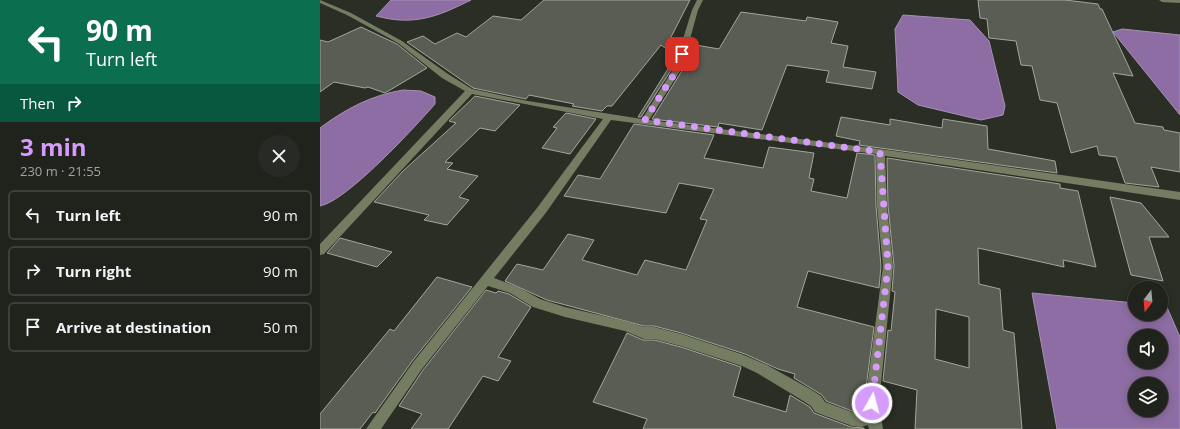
<!DOCTYPE html>
<html lang="en">
<head>
<meta charset="utf-8">
<style>
	:root { --surface:#20221c; --page:#282a25; --text:#f1f3f6; --muted:#a2a4a3; --line:#3d3f3b; --accent:#d59cfb }
	body { margin:0; font-family:"Open Sans",sans-serif; background:var(--page); color:var(--text); height:100vh; display:flex; flex-direction:column; font-size:15px; white-space:nowrap }
	* { box-sizing:border-box; margin:0 }
	p { font-size:13px; color:var(--muted) }
	.icon { flex:none; width:22px; height:22px; fill:none; stroke:currentColor; stroke-width:2; stroke-linecap:round; stroke-linejoin:round }
	.map { position:relative; flex:1; overflow:hidden }
	.sheet { display:flex; flex-direction:column; background:var(--surface); width:320px }
	.sheet>* { flex:none }
	.banner { background:#0b6e4f; color:#fff; overflow:hidden }
	.needle { width:26px; rotate:196deg }
	.controls { position:absolute; left:808px; top:281px; display:grid; gap:8px }
	.controls a { display:grid; place-items:center; width:40px; height:40px; border-radius:50%; background:var(--surface); box-shadow:0 2px 10px #0003,0 0 0 1px var(--line); font-size:20px }
	.pin { position:absolute; display:grid; place-items:center; width:34px; height:34px; color:#fff; margin:-17px; border-radius:8px; box-shadow:0 2px 6px #0006 }
	.me { position:absolute; width:44px; margin:-22px; rotate:7deg; stroke-linejoin:round; filter:drop-shadow(0 0 3px #0008) }
	.turn { display:flex; align-items:center; gap:14px; height:84px; padding:0 20px; font-size:18px }
	.turn .icon { width:52px; height:52px; stroke-width:2.5 }
	.turn b { display:block; font-size:28px; line-height:34px }
	.then { display:flex; align-items:center; height:38px; padding:0 20px; background:#0003; gap:8px; font-size:15px }
	.round { display:grid; place-items:center; flex:none; width:42px; height:42px; border-radius:21px; background:var(--page) }
	.headline { display:flex; align-items:center; justify-content:space-between; height:68px; padding:0 20px }
	h1 { font-size:24px; font-weight:700; line-height:30px; color:var(--accent) }
	ul { padding:0; list-style:none }
	li { display:flex; align-items:center; gap:12px; height:50px; margin:0 8px 6px; padding:0 12px; border:2px solid var(--line); border-radius:6px }
	li div { flex:1 }
	li b { display:block; font-size:15px }
	li em { font-style:normal }
	main { display:flex; flex:1; min-height:0 }
	.map>svg:first-child { display:block }
	.water { fill:#8d6da3; stroke:#a691b5; fill-rule:evenodd }
	.building { fill:#5a5d53; stroke:#a3a69b; fill-rule:evenodd }
	.lines { fill:none; stroke-linecap:round; stroke-linejoin:round }
	.minor { fill:#747c62; fill-rule:evenodd }
	.route { stroke:#d59cfb; stroke-width:7; stroke-dasharray:0 12.6 }
</style>
</head>
<body>
<main>
<section class="sheet">
<div class="banner">
<div class="turn"><svg class="icon" aria-label="left" viewBox="0 0 24 24"><path d="M17 20v-9H6M10 6l-5 5 5 5"/></svg><div><b>90 m</b>Turn left</div></div>
<div class="then">Then<svg class="icon" aria-label="right" viewBox="0 0 24 24"><path d="M7 20v-9h11M14 6l5 5-5 5"/></svg></div>
</div>
<div class="headline"><div><h1>3 min</h1><p>230 m · 21:55</p></div><a class="round"><svg class="icon" aria-label="close" viewBox="0 0 24 24"><path d="M6 6l12 12M18 6L6 18"/></svg></a></div>
<ul>
<li><svg class="icon" aria-label="left" viewBox="0 0 24 24"><path d="M17 20v-9H6M10 6l-5 5 5 5"/></svg><div><b>Turn left</b></div><em>90 m</em></li>
<li><svg class="icon" aria-label="right" viewBox="0 0 24 24"><path d="M7 20v-9h11M14 6l5 5-5 5"/></svg><div><b>Turn right</b></div><em>90 m</em></li>
<li><svg class="icon" aria-label="arrive" viewBox="0 0 24 24"><path d="M6 21V4h12l-3 4 3 4H6"/></svg><div><b>Arrive at destination</b></div><em>50 m</em></li>
</ul>
</section>
<div class="map">
<svg width="860" height="429" viewBox="0 0 860 429">
	<rect width="100%" height="100%" fill="#2b2e25"/>
	<g class="water">
		<path d="M71,0h80c-34,17 -57,26 -95,16z"/>
		<polygon points="583,15 650,20 669,41 685,106 683,115 661,120 598,105 578,92 575,29"/>
		<polygon points="802,29 860,35 860,115 793,32"/>
		<path d="M83,90l18,1 14,6v7c-20,23 -88,97 -115,102v-78c25,-19 52,-33 83,-38z"/>
		<path d="M712,293l103,10v11h26v-9h5l14,32v92h-123zM815,336h26v26h-26zM815,384h26v26h-26z"/>
	</g>
	<g class="building">
		<polygon points="224,0 370,0 349,41 360,43 353,67 321,117 318,117 356,56 341,45 292,106 287,106 282,111 252,106 254,104 209,95 206,99 153,88 87,42 103,36 115,44 137,33 146,37 173,16 201,20"/>
		<polygon points="658,0 745,0 778,4 780,9 782,9 813,76 793,73 815,123 843,127 844,130 860,133 860,172 831,167 839,187 805,183 796,157 779,155 777,146 751,153 737,103 720,100 712,66 701,65 696,41 669,38 667,19 660,18"/>
		<polygon points="421,12 486,21 487,17 518,22 511,43 528,46 523,67 556,72 552,89 506,82 509,71 467,65 442,130 399,123 398,127 332,119 363,69 370,44 399,49"/>
		<polygon points="41,27 77,44 107,68 65,93 48,87 45,88 14,82 0,92 0,40 8,42"/>
		<polygon points="155,96 200,105 175,131 160,128 125,162 133,163 127,169 158,176 139,197 149,200 127,225 104,220 109,215 54,202 83,171 136,123 129,121"/>
		<polygon points="246,113 276,119 250,154 222,148 237,128 233,127"/>
		<polygon points="521,117 570,125 570,119 622,128 623,119 667,126 668,149 735,161 737,173 539,145 540,141 516,136"/>
		<polygon points="314,124 394,135 384,158 443,168 449,147 494,153 489,178 494,179 491,191 527,198 537,153 555,155 556,206 561,266 559,288 488,271 477,307 554,327 544,403 545,410 541,411 532,411 506,401 502,395 474,378 475,374 458,369 425,354 361,333 334,326 324,326 227,300 185,281 197,264 223,270 248,234 274,240 262,260 317,275 325,260 366,270 387,220 380,219 394,189 359,183 346,213 244,196 258,175 280,179"/>
		<path d="M567,158l173,26v4l18,3 18,76 -33,-7 1,7 -86,-19 1,36 21,5 3,41 11,3 8,96h-107l2,-39 -34,-9 5,-51 3,1 4,-39 -3,-1 2,-25 -6,-60zM616,309l33,8v51l-34,-9z"/>
		<polygon points="790,197 821,203 849,237 829,237 843,281 811,275"/>
		<polygon points="20,238 72,252 57,267 7,253"/>
		<polygon points="117,277 152,287 93,360 55,413 53,412 40,429 0,429 0,414 70,329 74,331"/>
		<polygon points="166,290 176,293 178,291 189,294 211,307 178,357 191,361 178,381 163,376 128,429 91,429 102,414 79,406 103,370"/>
		<polygon points="307,333 323,340 334,340 361,347 421,367 413,396 466,412 470,395 490,407 494,413 531,427 544,428 544,429 323,429 327,419 273,402"/>
	</g>
	<g class="lines">
		<g class="minor">
			<path d="M0,0l31,13 51,28 46,33 24,15 56,12 114,18 32,-51 18,-58 5,-10h6l-5,10 -16,58 -33,52 231,29 300,43v8l-295,-44 2,50 6,60 -14,137 4,26h-14l-1,-4 -7,2 -9,-1 -37,-14 -4,-6 -11,-7 -43,-26 -15,-7 -61,-20 -27,-7h-10l-19,-8 -60,-14 -32,-10 -23,-14 -22,-7 -66,83 -41,60h-15l48,-68 123,-153 66,-89 -131,-25 -148,160 -4,1v-11l145,-153 -23,-13 -44,-35 -51,-28 -27,-12zM291,120l265,34 1,52 6,60 -18,137 2,8 -6,2 -9,-1 -27,-10 -4,-6 -11,-7 -43,-24 -23,-10 -63,-21 -27,-7h-10l-19,-6 -60,-14 -25,-8 -22,-12 -24,-9 51,-64z"/>
			<polygon points="839,0 860,0 860,3 842,2"/>
		</g>
	</g>
	<g class="lines">
		<polyline class="route" points="362,54 358,68 325,120 560,152 568,266 552,403"/>
	</g>
</svg>
<div class="controls">
<a><svg class="needle" viewBox="-14 -14 28 28"><path d="M0-13l5 13h-10z" fill="#e53935"/><path d="M0 13l5-13h-10z" fill="#a2a4a3"/></svg></a>
<a><svg class="icon" aria-label="sound" viewBox="0 0 24 24"><path d="M4 9h4l5-4v14l-5-4H4zM17 9q2 3 0 6"/></svg></a>
<a><svg class="icon" aria-label="layers" viewBox="0 0 24 24"><path d="M12 4l9 5-9 5-9-5zM3 14l9 5 9-5"/></svg></a>
</div>
<div class="pin" style="left:362px;top:54px;background:#d93025"><svg class="icon" aria-label="arrive" viewBox="0 0 24 24"><path d="M6 21V4h12l-3 4 3 4H6"/></svg></div>
<svg class="me" style="left:552px;top:403px" viewBox="-20 -20 40 40"><circle r="17" fill="#d59cfb" stroke="#fff" stroke-width="3"/><path d="M0-11L8 9 0 5-8 9z" fill="#fff"/></svg>
</div>
</main>
</body>
</html>
